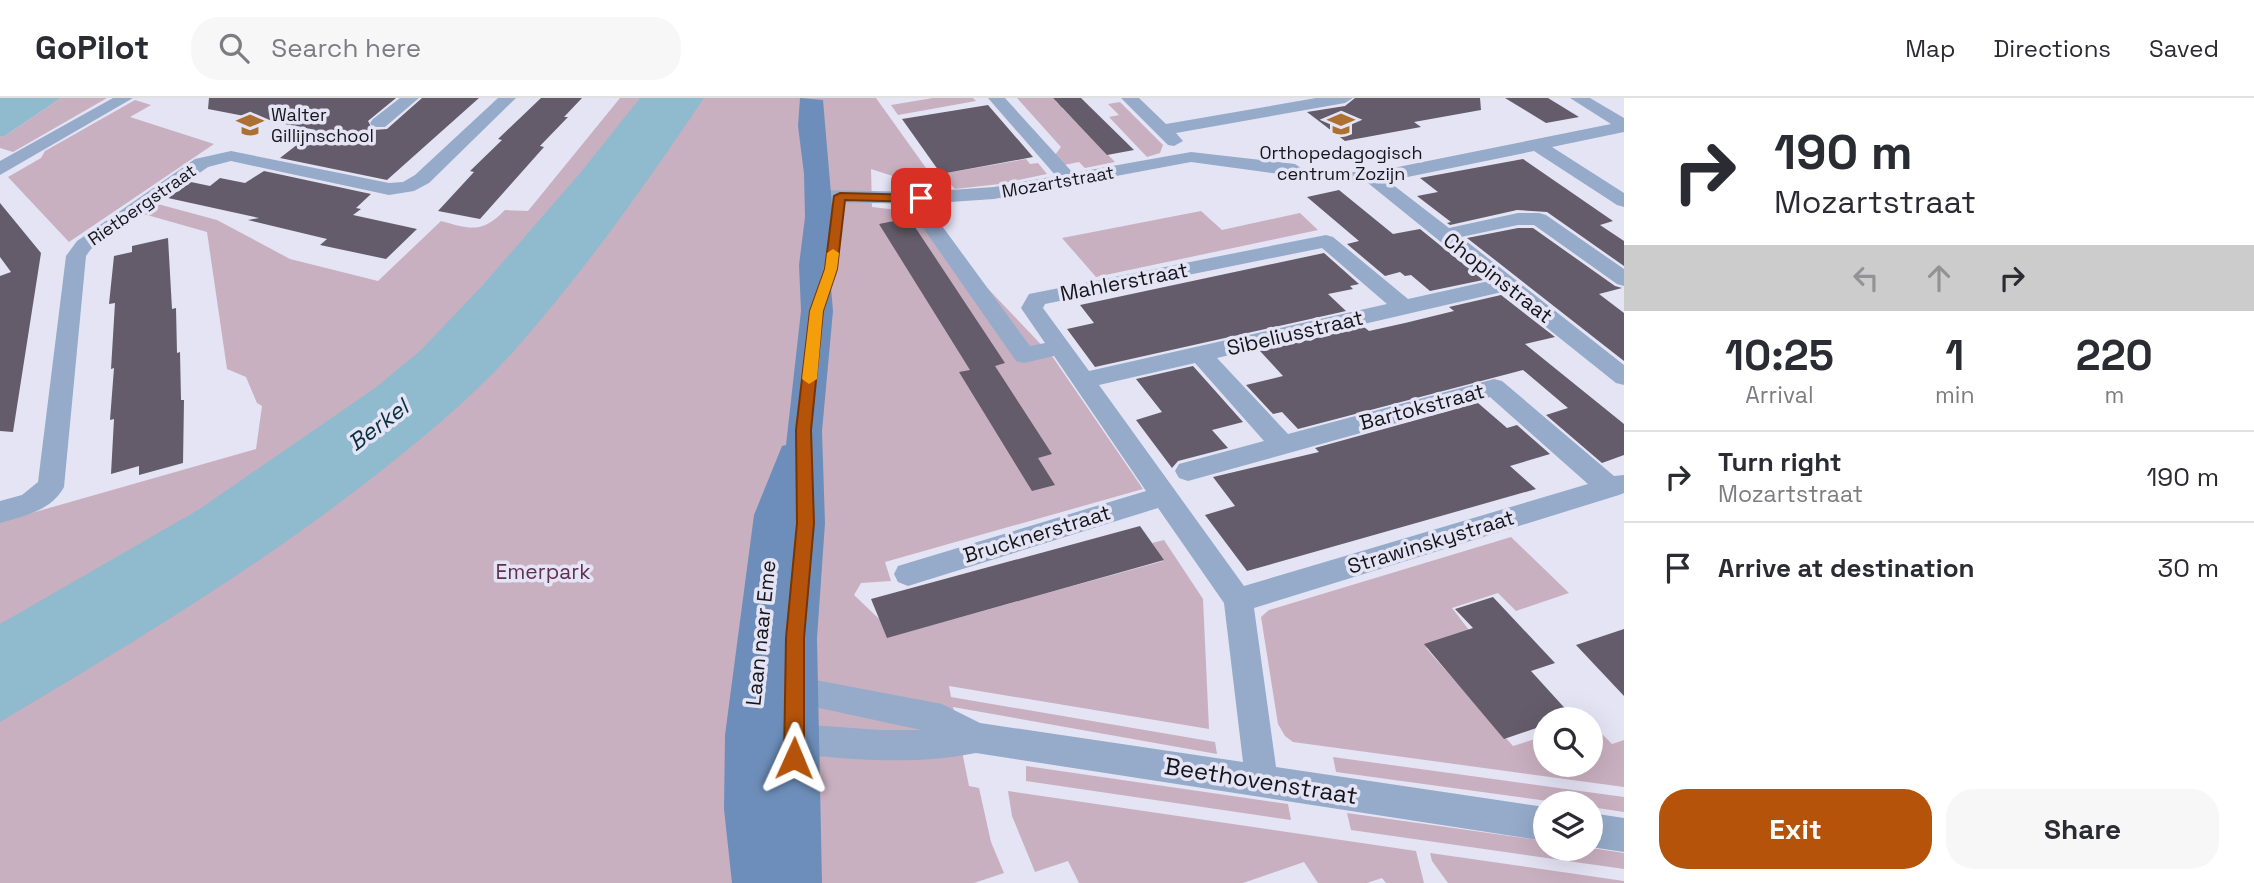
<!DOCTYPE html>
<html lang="en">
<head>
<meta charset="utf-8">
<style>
	:root { --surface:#fff; --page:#f7f7f7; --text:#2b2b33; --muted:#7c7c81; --line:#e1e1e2; --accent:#b45309 }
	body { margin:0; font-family:"Space Grotesk",sans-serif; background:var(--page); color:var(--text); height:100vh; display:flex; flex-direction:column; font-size:26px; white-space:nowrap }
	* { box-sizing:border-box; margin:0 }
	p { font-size:23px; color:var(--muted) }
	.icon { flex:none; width:38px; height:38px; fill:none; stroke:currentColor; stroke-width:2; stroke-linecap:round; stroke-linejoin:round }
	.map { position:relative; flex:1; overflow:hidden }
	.drawer { display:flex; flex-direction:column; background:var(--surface); width:630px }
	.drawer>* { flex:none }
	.guide { background:#fff; color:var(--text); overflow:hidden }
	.controls { position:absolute; left:1533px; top:609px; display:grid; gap:14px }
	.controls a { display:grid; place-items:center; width:70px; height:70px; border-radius:50%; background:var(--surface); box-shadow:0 7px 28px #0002; font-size:35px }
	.pin { position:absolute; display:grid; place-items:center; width:60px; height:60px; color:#fff; margin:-30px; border-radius:14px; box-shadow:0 4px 10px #0006 }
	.me { position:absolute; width:77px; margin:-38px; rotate:1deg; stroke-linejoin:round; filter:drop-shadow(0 0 5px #0008) }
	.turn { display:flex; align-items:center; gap:24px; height:147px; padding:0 35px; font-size:32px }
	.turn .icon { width:91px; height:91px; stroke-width:2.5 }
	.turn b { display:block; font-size:49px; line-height:60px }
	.lanes { display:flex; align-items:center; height:66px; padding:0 35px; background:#0003; justify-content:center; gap:35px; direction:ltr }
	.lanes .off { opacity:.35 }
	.eta { display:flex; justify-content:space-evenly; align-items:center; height:119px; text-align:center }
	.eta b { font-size:42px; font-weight:600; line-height:49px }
	.cta { display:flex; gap:14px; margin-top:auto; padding:14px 35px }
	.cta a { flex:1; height:80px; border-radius:28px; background:var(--accent); color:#fff; font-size:28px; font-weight:600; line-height:80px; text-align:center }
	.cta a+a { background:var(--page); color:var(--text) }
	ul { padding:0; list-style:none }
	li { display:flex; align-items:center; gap:21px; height:91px; padding:0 35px; border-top:2px solid var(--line) }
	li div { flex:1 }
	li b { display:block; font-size:26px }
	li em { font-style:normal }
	header { display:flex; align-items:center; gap:42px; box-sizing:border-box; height:98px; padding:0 35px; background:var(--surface); border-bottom:2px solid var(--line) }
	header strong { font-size:33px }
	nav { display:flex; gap:38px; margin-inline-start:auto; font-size:24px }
	.search { width:490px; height:63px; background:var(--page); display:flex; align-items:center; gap:18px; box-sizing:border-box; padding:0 24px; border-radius:28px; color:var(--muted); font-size:26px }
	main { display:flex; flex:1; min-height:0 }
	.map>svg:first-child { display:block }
	.green { fill:#c9b0c0 }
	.water { fill:#90bacd }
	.building { fill:#645c6a }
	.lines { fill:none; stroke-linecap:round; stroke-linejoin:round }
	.street { fill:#95abc9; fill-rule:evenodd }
	.secondary { fill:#6d8eba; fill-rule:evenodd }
	.route { fill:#b45309; stroke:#753606; stroke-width:2 }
	.slow { fill:#f59e0b }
	.labels { text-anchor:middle; stroke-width:7; stroke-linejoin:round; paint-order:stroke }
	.far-poi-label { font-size:18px; fill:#15151b; stroke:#e4e4f5; text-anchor:start }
	.far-street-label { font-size:18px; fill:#15151b; stroke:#e4e4f5 }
	.street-label { font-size:21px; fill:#15151b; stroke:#e4e4f5 }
	.park-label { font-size:21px; fill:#603051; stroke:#e4e4f5 }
	.water-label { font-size:23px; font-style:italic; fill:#082f3e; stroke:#e4e4f5 }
	.near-street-label { font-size:24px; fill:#15151b; stroke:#e4e4f5 }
</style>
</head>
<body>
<header>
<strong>GoPilot</strong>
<div class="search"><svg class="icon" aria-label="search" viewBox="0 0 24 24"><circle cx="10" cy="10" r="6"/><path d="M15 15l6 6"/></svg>Search here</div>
<nav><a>Map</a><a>Directions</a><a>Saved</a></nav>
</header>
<main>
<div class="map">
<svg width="1624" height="785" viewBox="0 0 1624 785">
	<rect width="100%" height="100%" fill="#e4e4f5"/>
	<g class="green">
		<polygon points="61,0 107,0 13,54 0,50 0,38 3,39"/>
		<path d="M620,0h256l65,91 -18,-3 -52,-17 1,38 43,5 137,144 91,133 -258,73 6,19 -30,2 -7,12 42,40 267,-74 -11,-18 12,-3 39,59 6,130 -260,-43 2,11 264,45 2,12 -264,-47 16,79 10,2 12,54 13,31 -30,10h-974v-361l256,-73 6,-43 -5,-3 -11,-26 -19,-8 -20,-137 -67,-19 14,-10 63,17 73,39 88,22 63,-60c29,8 41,13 64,-11l23,1z"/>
		<polygon points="933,0 973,0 976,3 898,17 891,7"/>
		<polygon points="1017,0 1053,0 1058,6 1064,5 1062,10 1115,64 1085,70 1079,64 1064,67 1055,57 1061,49"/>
		<polygon points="135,2 151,7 130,19 214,46 69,144 8,79 41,60 45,53"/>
		<polygon points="1120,4 1163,47 1160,55 1147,59 1109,19 1119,17 1108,6"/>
		<polygon points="1026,61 1030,66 1038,65 1047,76 1000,86 955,91 941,76"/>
		<polygon points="1201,113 1222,132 1300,115 1318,132 1096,179 1062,140"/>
		<polygon points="1511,439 1569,495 1516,513 1498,495 1452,510 1469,532 1426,550 1513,648 1545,638 1545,667 1591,667 1591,625 1612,646 1624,642 1624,689 1293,644 1285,638 1278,626 1261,519 1269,512"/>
		<polygon points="1333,659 1624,699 1624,714 1591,709 1591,705 1562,705 1336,674"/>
		<polygon points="1026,668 1288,706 1291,722 1026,683"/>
		<polygon points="1008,693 1416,753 1424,785 1386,785 1382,780 1367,785 1318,785 1304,764 1243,785 1079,785 1068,763 1035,774 1012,718"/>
		<polygon points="1347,715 1545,743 1545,751 1591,750 1624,755 1624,771 1351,732"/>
		<polygon points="1430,755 1624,783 1624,785 1448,785 1432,763"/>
	</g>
	<g class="water">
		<polygon points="0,0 61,0 3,39 0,38"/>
		<path d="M640,0h64c-59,88 -121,175 -191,254 -43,48 -95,90 -146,130 -116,90 -241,165 -367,240v-98l198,-114 177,-122 45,-37 62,-65 99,-114z"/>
	</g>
	<g class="building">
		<polygon points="209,0 396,0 368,23 373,32 387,31 422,0 479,0 387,82 280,60 316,32 208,11"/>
		<polygon points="541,0 582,0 564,19 568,19 540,48 544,49 480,121 438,113 474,74 470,73 502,42 498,41"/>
		<polygon points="1053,0 1081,0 1134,52 1107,57"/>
		<polygon points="1355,0 1480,0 1481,12 1414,24 1421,29 1345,43 1307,14 1345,8"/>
		<polygon points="1505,0 1548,0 1579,19 1546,25"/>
		<polygon points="988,7 1033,59 941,76 902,21"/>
		<polygon points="1523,61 1613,123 1600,127 1624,143 1624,168 1547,114 1517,112 1450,127 1447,125 1451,124 1417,98 1438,94 1420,80"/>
		<polygon points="264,73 371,96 356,110 361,111 353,117 417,131 386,161 320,147 327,141 248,122 259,120 168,100 191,84 210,88 220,80 245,85"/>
		<polygon points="1339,92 1393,136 1420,131 1483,182 1430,193 1411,177 1405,178 1400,174 1385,178 1347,146 1359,143 1307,99"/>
		<polygon points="0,105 41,155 13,334 0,333 0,178 11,174 0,159"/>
		<polygon points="909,120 1005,265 995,268 1052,356 1038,360 1055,387 1032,393 959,274 970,272 879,126"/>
		<polygon points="1518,130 1533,130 1615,188 1622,190 1599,196 1624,215 1624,263 1467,140"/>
		<polygon points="168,140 172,211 176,210 177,255 180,254 181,302 184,302 183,365 139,377 139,368 111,376 114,321 110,322 114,270 111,271 115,205 109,206 114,158 132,154 132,148"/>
		<polygon points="1324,155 1359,186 1350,188 1353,191 1328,196 1346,213 1095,269 1067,231 1094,225 1080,207"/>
		<polygon points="1501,197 1555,239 1525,246 1624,326 1624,357 1602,365 1546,317 1568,310 1523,272 1298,331 1282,314 1273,316 1246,287 1283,278 1260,253 1364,229 1369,233 1405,225 1454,213 1449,209"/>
		<polygon points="1193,268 1243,324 1212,332 1228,350 1178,363 1172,370 1136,322 1162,314 1136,281"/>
		<polygon points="1478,305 1507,330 1517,327 1550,356 1510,368 1536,391 1247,473 1205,417 1235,408 1213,379 1319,354 1315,350"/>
		<polygon points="1140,428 1164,462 887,540 871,501"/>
		<polygon points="1493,499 1555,565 1531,573 1571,617 1560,621 1545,621 1545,627 1504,641 1424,546 1473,530 1455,511"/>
		<polygon points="1624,531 1624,598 1576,547"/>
	</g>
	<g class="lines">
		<g class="street">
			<polygon points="113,0 133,0 0,77 0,63"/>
			<polygon points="400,0 419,0 385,29 373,29 370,25 373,21"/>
			<path d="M498,0h18l-87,85 -15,8 -25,4 -158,-34 -23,6 -117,82 -5,7 -22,231c-13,24 -40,29 -64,36v-22l22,-6 16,-13 28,-226 11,-15 118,-82 36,-8 158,32 14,-1 12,-7z"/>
			<polygon points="988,0 1005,0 1073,75 1191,54 1295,66 1304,72 1295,78 1191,64 994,101 921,106 819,104 809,98 819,92 921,94 994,89 1056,78"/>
			<polygon points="1121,0 1139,0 1166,26 1316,0 1353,0 1345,5 1176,35 1183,43 1174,48 1168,47"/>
			<path d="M1570,0h20l34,20v14l-72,15 72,46v14l-7,-2 -83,-54 -146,30 61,47 69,-15h21l7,2 78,54v17l-7,-2 -83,-59h-16l-57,12 163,128v20l-8,-2 -114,-91 -285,66 71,76 206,-55 8,2 112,95 10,-1v18l-5,2 -365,113 22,159 269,40v34l-569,-88c-65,13 -128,6 -193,0l-11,-4 -5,-11 5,-11 11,-4 97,7h41l-148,-32 -4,-10 4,-10 11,-4 158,30 38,19 263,39 -19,-159 -66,-95 -250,78 -10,-4 -4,-8 4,-8 248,-75 -92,-135 -30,7 -8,-2 -99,-142 3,-4h14l96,131 15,-3 -24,-35 8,-14 297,-59 7,2 75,62 81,-18 -121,-98 -25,-3 -2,-4 2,-4h30l238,-48zM1322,150l65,56 -298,67 -46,-63 2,-4zM1195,265l69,78 -85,23 -4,7 4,7 9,3 302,-84 98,87 -344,102 -145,-201z"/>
			<polygon points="1591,715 1624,720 1624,754 1591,749"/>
		</g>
		<polygon class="secondary" points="800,0 823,2 833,119 829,167 833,213 822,333 825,425 817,540 822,785 732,785 724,711 725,637 754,417 782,348 786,347 801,213 799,167 805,119 804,76 798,28"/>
	</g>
	<polygon class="route" points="840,95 921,97 927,100 921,104 845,102 837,171 823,213 811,332 814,425 804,540 804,660 801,667 794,669 787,667 784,660 786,540 797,425 796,332 810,213 825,171 834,98"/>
	<polygon class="slow" points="833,151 839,155 837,171 823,213 817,281 809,286 802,281 810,213 825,171 827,155"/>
	<defs>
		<g id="school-bare" transform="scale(2.1)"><path d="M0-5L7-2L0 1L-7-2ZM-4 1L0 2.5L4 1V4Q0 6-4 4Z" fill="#ac7032" stroke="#e4e4f5" stroke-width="2.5" paint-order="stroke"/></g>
	</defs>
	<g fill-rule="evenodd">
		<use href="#school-bare" x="1341" y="26"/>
		<use href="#school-bare" x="250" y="27"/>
	</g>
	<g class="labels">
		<g class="far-poi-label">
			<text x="271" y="23">Walter<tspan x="271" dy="21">Gillijnschool</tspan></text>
			<text x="1341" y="61" text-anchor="middle">Orthopedagogisch<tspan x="1341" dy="21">centrum Zozijn</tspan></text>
		</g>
		<g class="far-street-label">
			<text transform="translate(1058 84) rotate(-10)" y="6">Mozartstraat</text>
			<text transform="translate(142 107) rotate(-35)" y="6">Rietbergstraat</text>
		</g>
		<g class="street-label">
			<text transform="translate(1498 180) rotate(38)" y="7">Chopinstraat</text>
			<text transform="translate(1124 184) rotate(-11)" y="7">Mahlerstraat</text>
			<text transform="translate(1295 235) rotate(-13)" y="7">Sibeliusstraat</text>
			<text transform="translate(1422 309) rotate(-15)" y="7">Bartokstraat</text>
			<text transform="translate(1037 436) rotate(-17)" y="7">Brucknerstraat</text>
			<text transform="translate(1431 444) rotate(-17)" y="7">Strawinskystraat</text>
			<text transform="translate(761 535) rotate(-84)" y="7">Laan naar Eme</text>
		</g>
		<g class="park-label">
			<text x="543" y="481">Emerpark</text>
		</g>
		<g class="water-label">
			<text transform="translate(378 327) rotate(-37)" y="8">Berkel</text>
		</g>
		<g class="near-street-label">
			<text transform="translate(1261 683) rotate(9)" y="8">Beethovenstraat</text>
		</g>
	</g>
</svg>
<div class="controls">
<a><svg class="icon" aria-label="search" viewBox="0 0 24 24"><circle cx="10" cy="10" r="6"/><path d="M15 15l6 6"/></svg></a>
<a><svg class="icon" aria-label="layers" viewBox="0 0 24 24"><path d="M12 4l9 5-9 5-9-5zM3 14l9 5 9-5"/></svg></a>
</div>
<div class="pin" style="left:921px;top:100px;background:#d93025"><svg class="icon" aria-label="arrive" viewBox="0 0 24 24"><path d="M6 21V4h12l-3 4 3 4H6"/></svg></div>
<svg class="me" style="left:794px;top:660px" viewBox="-20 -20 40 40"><path d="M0-17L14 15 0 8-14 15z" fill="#b45309" stroke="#fff" stroke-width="4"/></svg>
</div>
<section class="drawer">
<div class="guide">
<div class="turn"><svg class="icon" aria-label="right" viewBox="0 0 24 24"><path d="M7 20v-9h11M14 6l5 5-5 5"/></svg><div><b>190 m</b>Mozartstraat</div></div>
<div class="lanes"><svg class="icon off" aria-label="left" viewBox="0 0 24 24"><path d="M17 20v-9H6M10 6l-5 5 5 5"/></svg><svg class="icon off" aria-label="ahead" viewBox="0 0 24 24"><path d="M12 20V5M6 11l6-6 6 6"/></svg><svg class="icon" aria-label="right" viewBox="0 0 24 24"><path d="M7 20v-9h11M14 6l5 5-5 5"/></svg></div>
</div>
<div class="eta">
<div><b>10:25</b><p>Arrival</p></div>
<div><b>1</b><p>min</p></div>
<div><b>220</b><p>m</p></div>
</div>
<ul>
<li><svg class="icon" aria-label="right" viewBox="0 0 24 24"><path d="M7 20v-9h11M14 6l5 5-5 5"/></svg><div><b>Turn right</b><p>Mozartstraat</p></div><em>190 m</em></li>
<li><svg class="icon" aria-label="arrive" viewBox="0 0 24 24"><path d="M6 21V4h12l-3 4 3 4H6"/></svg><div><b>Arrive at destination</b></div><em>30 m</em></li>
</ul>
<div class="cta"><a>Exit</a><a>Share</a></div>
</section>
</main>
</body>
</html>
